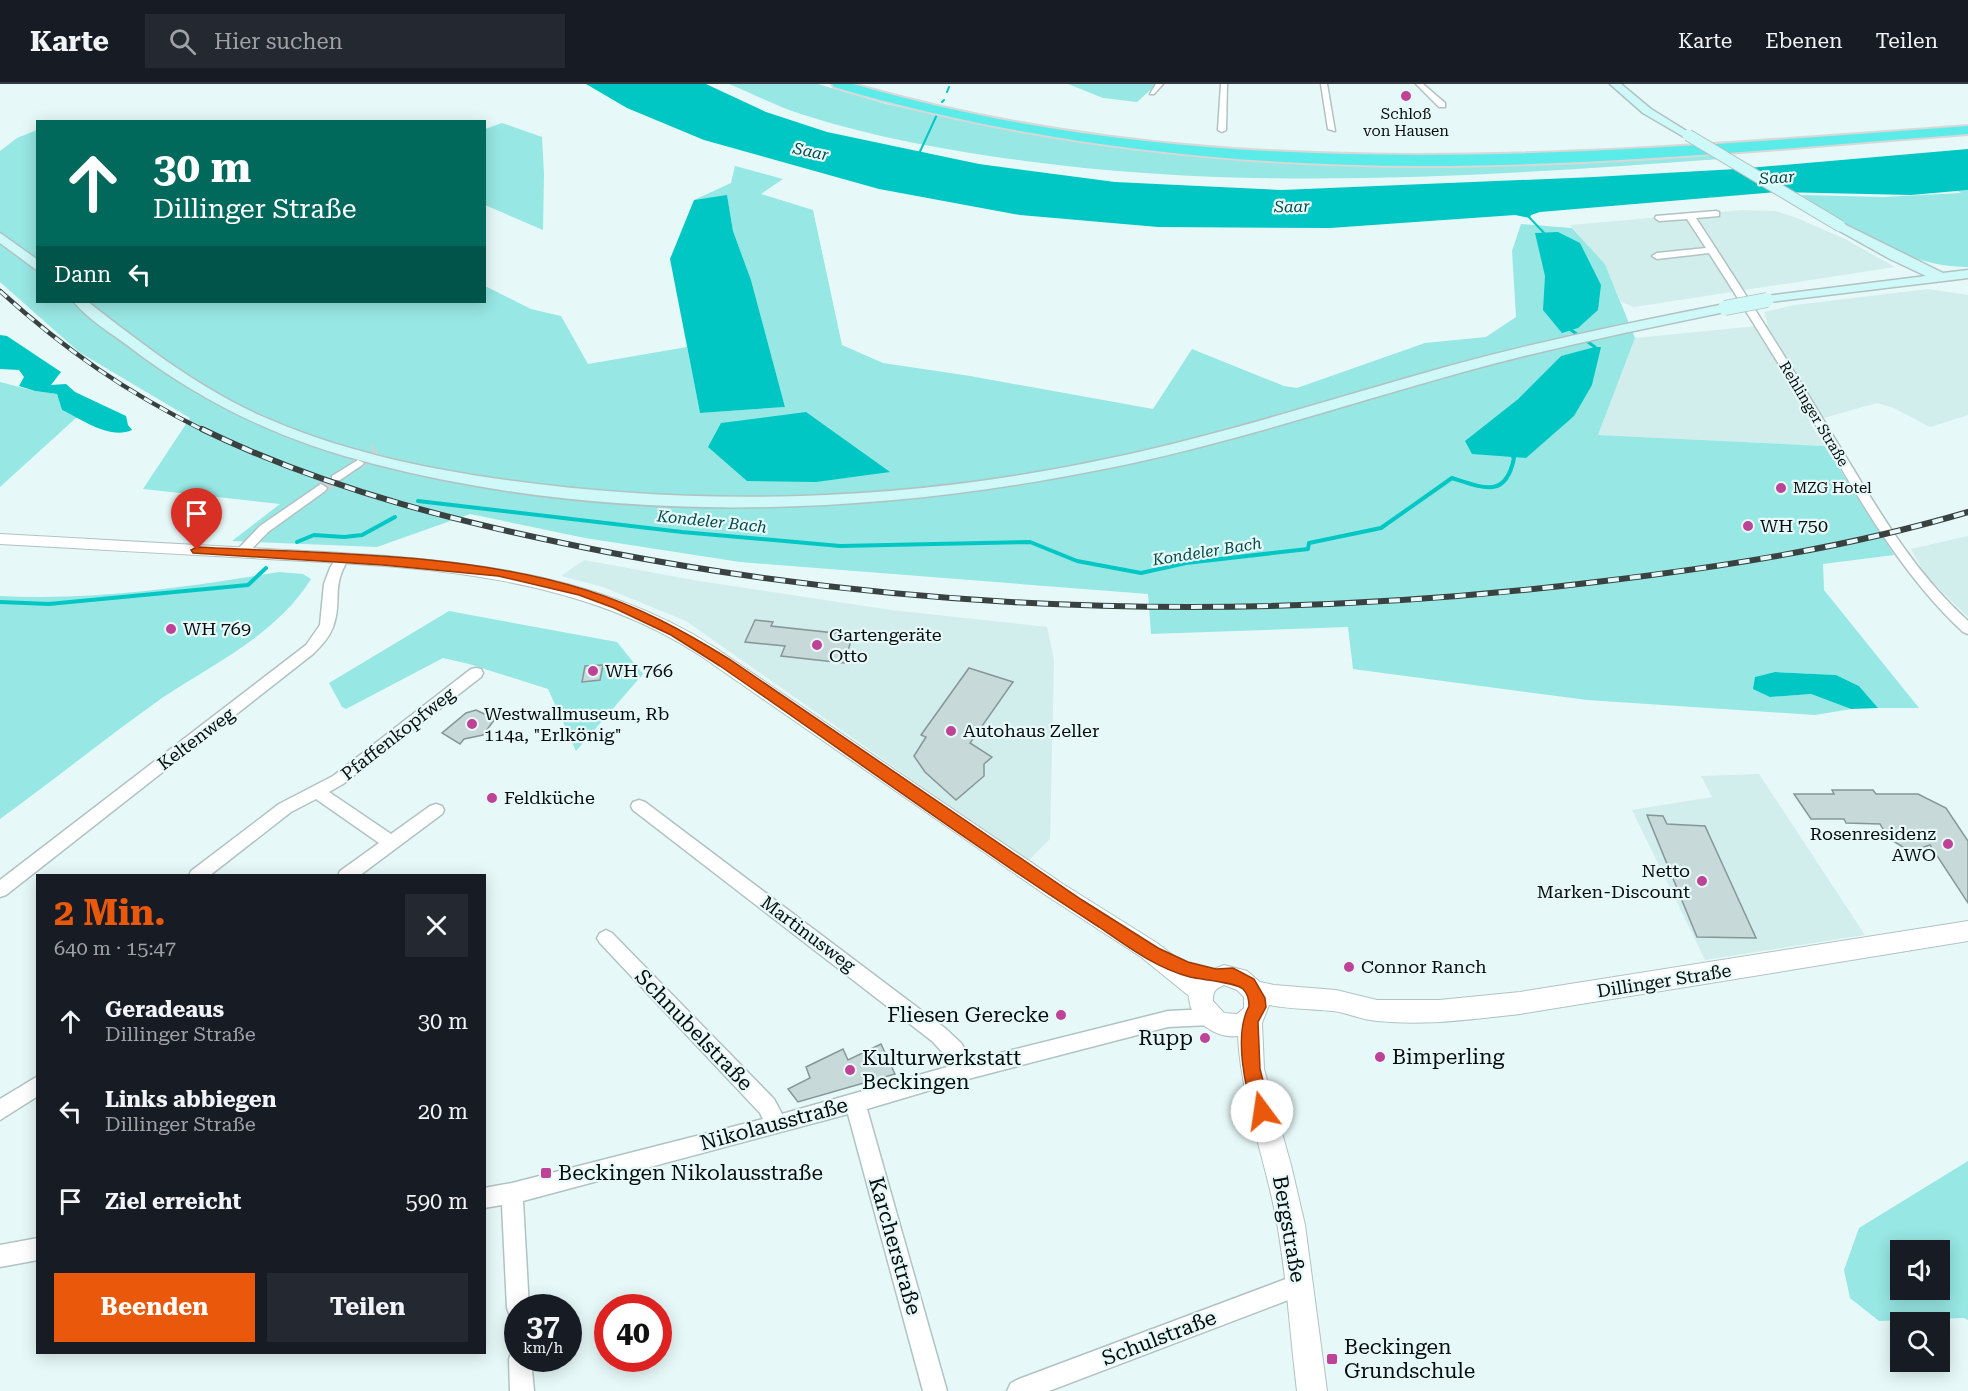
<!DOCTYPE html>
<html lang="de">
<head>
<meta charset="utf-8">
<style>
	:root { --surface:#171b24; --page:#242831; --text:#f1f3f6; --muted:#9ea1a6; --line:#363941; --accent:#ea580c }
	body { margin:0; font-family:"Roboto Serif",serif; background:var(--page); color:var(--text); height:100vh; display:flex; flex-direction:column; font-size:22px; white-space:nowrap }
	* { box-sizing:border-box; margin:0 }
	p { font-size:20px; color:var(--muted) }
	.icon { flex:none; width:33px; height:33px; fill:none; stroke:currentColor; stroke-width:2; stroke-linecap:round; stroke-linejoin:round }
	.map { position:relative; flex:1; overflow:hidden }
	.details { position:absolute; left:36px; top:790px; width:450px; height:480px; display:flex; flex-direction:column; background:var(--surface); border-radius:0px; box-shadow:0 3px 15px #0003 }
	.details>* { flex:none }
	.hud { position:absolute; left:36px; top:36px; width:450px; height:183px; border-radius:0px; box-shadow:0 3px 15px #0003; background:#00695c; color:#fff; overflow:hidden }
	.controls { position:absolute; left:1890px; top:1156px; display:grid; gap:12px }
	.controls a { display:grid; place-items:center; width:60px; height:60px; border-radius:0px; background:var(--surface); box-shadow:0 3px 15px #0003; font-size:30px }
	.speed { position:absolute; left:504px; top:1210px; display:flex; gap:12px; font-size:30px; font-weight:700; text-align:center }
	.speed>* { display:grid; place-content:center; width:78px; height:78px; border-radius:50%; background:var(--surface); box-shadow:0 3px 15px #0003; line-height:1 }
	.speed small { font-size:15px; font-weight:400 }
	.speed .limit { border:9px solid #d22; background:#fff; color:#111 }
	.pin { position:absolute; display:grid; place-items:center; width:51px; height:51px; color:#fff; margin:-62px -26px; border-radius:50% 50% 50% 0; rotate:-45deg; box-shadow:0 0 6px #0007 }
	.pin .icon { rotate:45deg }
	.me { position:absolute; width:66px; margin:-33px; rotate:346deg; stroke-linejoin:round; filter:drop-shadow(0 0 4px #0008) }
	.turn { display:flex; align-items:center; gap:21px; height:126px; padding:0 18px; font-size:27px }
	.turn .icon { width:78px; height:78px; stroke-width:2.5 }
	.turn b { display:block; font-size:42px; line-height:51px }
	.then { display:flex; align-items:center; height:57px; padding:0 18px; background:#0003; gap:12px; font-size:22px }
	.round { display:grid; place-items:center; flex:none; width:63px; height:63px; border-radius:0px; background:var(--page) }
	.head { display:flex; align-items:center; justify-content:space-between; height:102px; padding:0 18px }
	h1 { font-size:36px; font-weight:700; line-height:45px; color:var(--accent) }
	.button { display:flex; gap:12px; margin-top:auto; padding:12px 18px }
	.button a { flex:1; height:69px; border-radius:0px; background:var(--accent); color:#fff; font-size:24px; font-weight:700; line-height:69px; text-align:center }
	.button a+a { background:var(--page); color:var(--text) }
	ul { padding:0; list-style:none }
	li { display:flex; align-items:center; gap:18px; height:90px; padding:0 18px }
	li div { flex:1 }
	li b { display:block; font-size:22px }
	li em { font-style:normal }
	header { display:flex; align-items:center; gap:36px; box-sizing:border-box; height:84px; padding:0 30px; background:var(--surface); border-bottom:2px solid var(--line) }
	header strong { font-size:28px }
	nav { display:flex; gap:33px; margin-inline-start:auto; font-size:21px }
	.search { width:420px; height:54px; background:var(--page); display:flex; align-items:center; gap:15px; box-sizing:border-box; padding:0 21px; border-radius:0px; color:var(--muted); font-size:22px }
	.map>svg:first-child { display:block }
	.built { fill:#d1edec }
	.green { fill:#97e7e4; fill-rule:evenodd }
	.water { fill:#00c7c4 }
	.lines { fill:none; stroke-linecap:round; stroke-linejoin:round }
	.stream-far2 { stroke:#00c7c4; stroke-width:2 }
	.stream-far1 { stroke:#00c7c4; stroke-width:3 }
	.stream { stroke:#00c7c4; stroke-width:4 }
	.building { fill:#c7d9d8; stroke:#869797; stroke-width:1.5 }
	.minor-tunnel { stroke:#c5d6d5; stroke-width:13; stroke-dasharray:13 6; stroke-linecap:butt }
	.minor-casing { stroke:#b0c3c2; stroke-width:3 }
	.tertiary-casing { stroke:#b0c3c2; stroke-width:2 }
	.secondary-casing { stroke:#b0c3c2; stroke-width:3 }
	.motorway-casing { stroke:#d7d8d8; stroke-width:4 }
	.minor { fill:#fff; fill-rule:evenodd }
	.tertiary { fill:#fff; fill-rule:evenodd }
	.secondary { fill:#cef9f8; fill-rule:evenodd }
	.motorway { fill:#5bece9; fill-rule:evenodd }
	.rail-far1-casing { stroke:#394241; stroke-width:4.5 }
	.rail-casing { stroke:#394241; stroke-width:6 }
	.rail-far1 { stroke:#e6f9f8; stroke-width:3; stroke-dasharray:9; stroke-linecap:butt }
	.rail { stroke:#e6f9f8; stroke-width:4; stroke-dasharray:11; stroke-linecap:butt }
	.secondary-bridge-far1-casing { stroke:#b0c3c2; stroke-width:13; stroke-linecap:butt }
	.secondary-bridge-casing { stroke:#b0c3c2; stroke-width:16; stroke-linecap:butt }
	.secondary-bridge-far1 { stroke:#cef9f8; stroke-width:11 }
	.secondary-bridge { stroke:#cef9f8; stroke-width:14 }
	.route { fill:#ea580c; stroke:#983908; stroke-width:1.5 }
	.poi-dot { fill:#be4396; stroke:#e6f9f8; stroke-width:2 }
	.labels { text-anchor:middle; stroke-width:4.5; stroke-linejoin:round; paint-order:stroke }
	.far-poi-label { font-size:15px; fill:#070d0c; stroke:#e6f9f8 }
	.far-street-label { font-size:15px; fill:#070d0c; stroke:#e6f9f8 }
	.far-water-label { font-size:16px; font-style:italic; fill:#014b4a; stroke:#e6f9f8 }
	.poi-label { font-size:18px; fill:#070d0c; stroke:#e6f9f8; text-anchor:start }
	.street-label { font-size:18px; fill:#070d0c; stroke:#e6f9f8 }
	.near-poi-label { font-size:21px; fill:#070d0c; stroke:#e6f9f8; text-anchor:start }
	.near-street-label { font-size:21px; fill:#070d0c; stroke:#e6f9f8 }
</style>
</head>
<body>
<header>
<strong>Karte</strong>
<div class="search"><svg class="icon" aria-label="search" viewBox="0 0 24 24"><circle cx="10" cy="10" r="6"/><path d="M15 15l6 6"/></svg>Hier suchen</div>
<nav><a>Karte</a><a>Ebenen</a><a>Teilen</a></nav>
</header>
<div class="map">
<svg width="1968" height="1307" viewBox="0 0 1968 1307">
	<rect width="100%" height="100%" fill="#e6f9f8"/>
	<g class="built">
		<polygon points="1742,126 1775,127 1797,134 1845,155 1895,183 1634,223 1621,218 1605,180 1570,141"/>
		<polygon points="1928,205 1968,211 1968,331 1930,343 1894,324 1877,319 1809,338 1825,362 1598,351 1635,254 1768,241 1764,228 1795,221"/>
		<polygon points="1968,452 1968,533 1926,492 1911,465"/>
		<polygon points="584,476 699,497 891,526 1047,543 1054,576 1050,755 1028,777 686,537 603,503 561,492"/>
		<polygon points="1759,690 1865,851 1705,876 1632,726 1712,713 1701,692"/>
	</g>
	<g class="green">
		<path d="M729,0h89l68,20 125,26 123,19 107,10 123,7 167,-2 178,-12 11,7c-231,17 -464,33 -695,2 -74,-10 -149,-23 -221,-46 -26,-8 -50,-21 -75,-31z"/>
		<polygon points="1068,0 1157,0 1137,18 1103,14"/>
		<polygon points="502,39 542,53 544,90 543,146 485,121 485,45"/>
		<path d="M37,46l1,172h446l1,-16 46,23 30,7 27,48 99,-17 13,66 85,-6 -34,-127 -18,-49 -6,-35 -33,4 37,-17 4,-17 48,13 -22,15 52,16 29,135 41,18 87,13 183,33 39,-60 92,37 13,2 128,-45 61,-6 30,-20 -4,-66 9,-27 51,4 33,36 30,74 -37,97 227,11 69,109 -71,9 1,26 95,118h-41l-19,-22 -23,-11 -61,-3 -5,25 41,-3 40,15 -36,6 -228,-15 -234,-31 -5,-42 -197,7 -3,-40 -408,-32 -155,-24 -115,-24 -93,33 -145,-6 48,-37 -137,-15 47,-71 -111,-66 -79,-70v-131l17,-13zM1600,263l-8,38 -75,15 44,-44z"/>
		<path d="M1968,106v77c-67,0 -123,-44 -167,-72l83,2 77,-4 -3,-2z"/>
		<polygon points="0,298 35,307 57,310 62,326 77,333 0,403"/>
		<path d="M279,488l24,2 8,5c-34,55 -96,84 -149,119 -55,39 -108,82 -162,121v-223c93,5 187,-9 279,-24z"/>
		<polygon points="449,527 617,558 643,590 576,667 548,605 469,580 443,574 346,625 342,623 329,599"/>
		<path d="M1968,1077v159l-4,-2 -85,3 -29,-23 -6,-28 15,-42zM1900,1167h40v39h-40z"/>
	</g>
	<g class="water">
		<polygon points="586,0 706,0 766,28 827,48 979,80 1115,98 1281,106 1594,93 1736,85 1968,65 1968,106 1911,111 1777,108 1540,128 1531,131 1530,134 1515,131 1330,144 1158,143 1020,131 879,105 704,56 627,24"/>
		<polygon points="727,111 733,147 751,196 785,323 700,329 670,175 694,116"/>
		<polygon points="1558,148 1580,159 1601,201 1598,226 1578,244 1562,249 1543,226 1545,192 1535,149"/>
		<path d="M0,251l7,1 54,36 -10,13 15,-1 9,8 51,24 2,9 4,5c-22,10 -49,-10 -70,-20l-5,-16 -22,-3 -16,-5 5,-9 -5,-7 -19,-1z"/>
		<polygon points="1595,263 1601,263 1592,301 1574,332 1526,374 1472,370 1465,357 1517,316 1561,272"/>
		<polygon points="806,328 890,388 816,398 747,397 708,363 721,339"/>
		<polygon points="1775,588 1836,591 1859,602 1878,624 1851,625 1811,610 1770,613 1753,605 1755,593"/>
	</g>
	<g class="lines">
		<g class="stream-far2">
			<polyline points="947,8 949,3"/>
			<polyline points="942,18 944,16"/>
			<polyline points="917,74 940,24"/>
			<polyline points="1526,130 1547,152"/>
		</g>
		<polyline class="stream-far1" points="1570,241 1571,246 1595,263 1594,268"/>
		<g class="stream">
			<path d="M418,417l264,31 158,14 190,-4 47,19 64,12 45,-10 122,-14 1,-6 72,-15 71,-50c31,10 54,21 62,-20l-3,-4"/>
			<polyline points="297,458 314,451 344,453 362,451 395,433"/>
			<polyline points="0,518 49,520 248,501 266,484"/>
		</g>
	</g>
	<g class="building">
		<polygon points="755,536 773,538 771,542 853,551 844,579 781,572 785,562 745,558"/>
		<polygon points="603,581 600,596 582,598 585,582"/>
		<polygon points="969,584 1013,598 970,659 992,673 984,680 984,692 956,716 925,688 914,672 926,653 921,651"/>
		<polygon points="476,626 495,635 483,651 464,655 460,660 442,649 466,629"/>
		<polygon points="1832,706 1873,706 1876,710 1918,710 1946,724 1968,757 1968,819 1930,761 1915,766 1906,765 1888,754 1880,740 1846,739 1844,735 1811,735 1794,710 1834,710"/>
		<polygon points="1647,731 1663,732 1667,740 1705,742 1756,854 1697,853"/>
		<polygon points="881,960 895,990 798,1018 788,1005 810,994 806,983 843,965 848,976"/>
	</g>
	<g class="lines">
		<g class="minor-tunnel">
			<polyline points="358,379 376,366"/>
			<polyline points="321,404 336,394"/>
		</g>
		<g class="minor-casing">
			<g id="minor">
				<polygon points="1156,0 1163,0 1154,10 1150,10"/>
				<polygon points="1221,0 1227,0 1226,46 1222,48 1218,46"/>
				<polygon points="1321,0 1327,0 1335,47 1328,45"/>
				<polygon points="1416,0 1423,0 1445,19 1445,23 1439,23"/>
				<path d="M1716,127l3,1v4l-23,2c45,69 89,138 131,208 43,69 80,140 141,195v13l-5,-2c-61,-57 -101,-128 -143,-200 -36,-60 -73,-120 -111,-179l-52,6 -5,-3 5,-3 49,-5 -19,-29 -28,2 -4,-3 1,-2z"/>
				<polygon points="358,376 364,379 362,381 340,396 332,396 332,392"/>
				<polygon points="321,400 327,404 325,407 268,448 245,472 237,472 235,469 237,466 260,442"/>
				<path d="M343,470l6,4c-19,30 -6,42 -16,69 -4,11 -12,19 -20,27l-307,241 -6,2v-17l306,-235 14,-20 4,-41 6,-16 8,-13z"/>
				<polygon points="476,584 481,585 483,589 481,593 343,700 329,708 391,750 430,722 436,720 442,722 444,726 442,730 359,792 338,792 340,787 379,759 316,715 291,728 209,792 189,792 191,787 279,720 333,692 471,585"/>
				<polygon points="639,716 645,718 946,945 961,959 972,976 1168,927 1210,925 1217,927 1219,933 1217,939 1210,941 1168,943 968,995 867,1025 947,1307 923,1307 848,1030 523,1117 529,1224 518,1224 518,1235 510,1232 507,1224 502,1121 484,1124 484,1104 512,1099 763,1035 760,1029 600,859 597,854 600,849 606,846 612,849 774,1015 782,1030 954,981 932,957 633,726 631,722 633,718"/>
				<polygon points="38,992 38,1012 0,1036 0,1015"/>
				<polygon points="38,1154 38,1176 0,1183 0,1161"/>
				<polygon points="1299,1190 1307,1193 1310,1201 1307,1209 1299,1212 1049,1307 1007,1307 1011,1299 1019,1295"/>
				<polygon points="518,1265 518,1275 531,1275 534,1307 510,1307 509,1275 512,1267"/>
			</g>
		</g>
		<g class="tertiary-casing">
			<path id="tertiary" d="M0,450c89,5 178,10 268,15 152,8 314,13 446,98l349,237 94,59 42,32 25,-10 23,6 13,11 14,3 62,5 41,10h62l81,-8 448,-71v20l-448,73c-47,5 -95,12 -142,7 -16,-1 -30,-8 -45,-10 -22,-2 -43,-2 -64,-6l-7,18 2,46 27,96 14,60 22,166h-30c-7,-56 -10,-113 -20,-168 -11,-63 -36,-124 -39,-187 -22,3 -49,-15 -49,-40l-48,-39 -94,-61 -346,-240c-128,-84 -285,-89 -433,-97 -89,-5 -179,-10 -268,-15zM1224,901l13,5 7,7v11l-7,6 -13,-1 -11,-12c0,-10 2,-12 11,-16z"/>
		</g>
		<g class="secondary-casing">
			<g id="secondary">
				<polygon points="1610,0 1621,0 1651,25 1693,51 1684,53 1643,29"/>
				<polygon points="1840,138 1943,189 1968,186 1968,194 1762,219 1760,216 1767,212 1926,192 1890,175 1836,145 1836,139"/>
				<polygon points="0,149 38,176 38,187 0,159"/>
				<path d="M74,218h14c54,42 108,84 171,113 78,35 162,53 247,65 201,28 407,21 605,-22 114,-24 226,-61 338,-92 91,-25 184,-44 276,-62l7,4 -7,4c-88,18 -175,36 -262,60 -119,33 -237,73 -359,97 -238,48 -493,56 -730,-5 -92,-23 -172,-61 -247,-119 -18,-13 -40,-27 -53,-43z"/>
			</g>
		</g>
		<g class="motorway-casing">
			<path id="motorway" d="M832,0h21c366,106 742,69 1115,42v8c-181,14 -362,32 -544,32 -198,0 -399,-23 -590,-79z"/>
		</g>
		<use href="#minor" class="minor"/>
		<use href="#tertiary" class="tertiary"/>
		<use href="#secondary" class="secondary"/>
		<use href="#motorway" class="motorway"/>
		<g class="rail-far1-casing">
			<path id="rail-far1" d="M0,207c65,59 126,101 205,140"/>
		</g>
		<g class="rail-casing">
			<path id="rail" d="M202,345c127,62 267,96 405,123 326,63 659,70 989,30 125,-15 250,-34 372,-70"/>
		</g>
		<use href="#rail-far1" class="rail-far1"/>
		<use href="#rail" class="rail"/>
		<g class="secondary-bridge-far1-casing">
			<polyline id="secondary-bridge-far1" points="1688,51 1840,142"/>
		</g>
		<g class="secondary-bridge-casing">
			<polyline id="secondary-bridge" points="1725,224 1767,216"/>
		</g>
		<use href="#secondary-bridge-far1" class="secondary-bridge-far1"/>
		<use href="#secondary-bridge" class="secondary-bridge"/>
	</g>
	<path class="route" d="M197,463c127,7 268,5 389,43 52,16 98,41 143,69l353,241 76,48 30,14 28,7 17,-1 21,11 11,19 1,9 -8,15 2,47 11,42 -2,6 -7,3 -6,-3c-12,-29 -22,-83 -7,-111 0,-6 -2,-13 -6,-17 -8,-7 -40,-9 -53,-12 -34,-9 -62,-30 -91,-50 -129,-83 -253,-174 -379,-261l-49,-31 -57,-27 -35,-13 -81,-19 -115,-11 -190,-12 -2,-3z"/>
	<g class="poi-dot">
		<circle cx="1406" cy="12" r="6"/>
		<circle cx="1781" cy="404" r="6"/>
		<circle cx="1748" cy="442" r="6"/>
		<circle cx="171" cy="545" r="6"/>
		<circle cx="817" cy="561" r="6"/>
		<circle cx="593" cy="587" r="6"/>
		<circle cx="472" cy="640" r="6"/>
		<circle cx="951" cy="647" r="6"/>
		<circle cx="492" cy="714" r="6"/>
		<circle cx="1948" cy="760" r="6"/>
		<circle cx="1702" cy="797" r="6"/>
		<circle cx="1349" cy="883" r="6"/>
		<circle cx="1061" cy="931" r="6"/>
		<circle cx="1205" cy="954" r="6"/>
		<circle cx="1380" cy="973" r="6"/>
		<circle cx="850" cy="986" r="6"/>
		<rect x="540" y="1083" width="12" height="12" rx="3"/>
		<rect x="1326" y="1269" width="12" height="12" rx="3"/>
	</g>
	<g class="labels">
		<g class="far-poi-label">
			<text x="1406" y="35">Schloß<tspan x="1406" dy="17">von Hausen</tspan></text>
			<text x="1793" y="409" text-anchor="start">MZG Hotel</text>
		</g>
		<g class="far-street-label">
			<text transform="translate(1814 330) rotate(59)" y="5">Rehlinger Straße</text>
		</g>
		<g class="far-water-label">
			<text transform="translate(811 67) rotate(12)" y="6">Saar</text>
			<text transform="translate(1777 93) rotate(-4)" y="6">Saar</text>
			<text transform="translate(1292 122) rotate(-1)" y="6">Saar</text>
			<text transform="translate(712 437) rotate(6)" y="6">Kondeler Bach</text>
			<text transform="translate(1207 467) rotate(-9)" y="6">Kondeler Bach</text>
		</g>
		<g class="poi-label">
			<text x="1760" y="448">WH 750</text>
			<text x="183" y="551">WH 769</text>
			<text x="829" y="557">Gartengeräte<tspan x="829" dy="21">Otto</tspan></text>
			<text x="605" y="593">WH 766</text>
			<text x="484" y="636">Westwallmuseum, Rb<tspan x="484" dy="21">114a, "Erlkönig"</tspan></text>
			<text x="963" y="653">Autohaus Zeller</text>
			<text x="504" y="720">Feldküche</text>
			<text x="1936" y="756" text-anchor="end">Rosenresidenz<tspan x="1936" dy="21">AWO</tspan></text>
			<text x="1690" y="793" text-anchor="end">Netto<tspan x="1690" dy="21">Marken-Discount</tspan></text>
			<text x="1361" y="889">Connor Ranch</text>
		</g>
		<g class="street-label">
			<text transform="translate(398 650) rotate(-38)" y="6">Pfaffenkopfweg</text>
			<text transform="translate(196 655) rotate(-37)" y="6">Keltenweg</text>
			<text transform="translate(808 850) rotate(37)" y="6">Martinusweg</text>
			<text transform="translate(1664 897) rotate(-9)" y="6">Dillinger Straße</text>
		</g>
		<g class="near-poi-label">
			<text x="1049" y="938" text-anchor="end">Fliesen Gerecke</text>
			<text x="1193" y="961" text-anchor="end">Rupp</text>
			<text x="1392" y="980">Bimperling</text>
			<text x="862" y="981">Kulturwerkstatt<tspan x="862" dy="24">Beckingen</tspan></text>
			<text x="558" y="1096">Beckingen Nikolausstraße</text>
			<text x="1344" y="1270">Beckingen<tspan x="1344" dy="24">Grundschule</tspan></text>
		</g>
		<g class="near-street-label">
			<text transform="translate(694 946) rotate(46)" y="7">Schnubelstraße</text>
			<text transform="translate(774 1040) rotate(-15)" y="7">Nikolausstraße</text>
			<text transform="translate(1289 1145) rotate(80)" y="7">Bergstraße</text>
			<text transform="translate(895 1162) rotate(74)" y="7">Karcherstraße</text>
			<text transform="translate(1159 1254) rotate(-21)" y="7">Schulstraße</text>
		</g>
	</g>
</svg>
<div class="controls">
<a><svg class="icon" aria-label="sound" viewBox="0 0 24 24"><path d="M4 9h4l5-4v14l-5-4H4zM17 9q2 3 0 6"/></svg></a>
<a><svg class="icon" aria-label="search" viewBox="0 0 24 24"><circle cx="10" cy="10" r="6"/><path d="M15 15l6 6"/></svg></a>
</div>
<div class="speed"><div>37<small>km/h</small></div><div class="limit">40</div></div>
<div class="pin" style="left:197px;top:466px;background:#d93025"><svg class="icon" aria-label="arrive" viewBox="0 0 24 24"><path d="M6 21V4h12l-3 4 3 4H6"/></svg></div>
<svg class="me" style="left:1262px;top:1027px" viewBox="-20 -20 40 40"><circle r="19" fill="#fff"/><path d="M0-13L10 11 0 6-10 11z" fill="#ea580c"/></svg>
<div class="hud">
<div class="turn"><svg class="icon" aria-label="ahead" viewBox="0 0 24 24"><path d="M12 20V5M6 11l6-6 6 6"/></svg><div><b>30 m</b>Dillinger Straße</div></div>
<div class="then">Dann<svg class="icon" aria-label="left" viewBox="0 0 24 24"><path d="M17 20v-9H6M10 6l-5 5 5 5"/></svg></div>
</div>
<section class="details">
<div class="head"><div><h1>2 Min.</h1><p>640 m · 15:47</p></div><a class="round"><svg class="icon" aria-label="close" viewBox="0 0 24 24"><path d="M6 6l12 12M18 6L6 18"/></svg></a></div>
<ul>
<li><svg class="icon" aria-label="ahead" viewBox="0 0 24 24"><path d="M12 20V5M6 11l6-6 6 6"/></svg><div><b>Geradeaus</b><p>Dillinger Straße</p></div><em>30 m</em></li>
<li><svg class="icon" aria-label="left" viewBox="0 0 24 24"><path d="M17 20v-9H6M10 6l-5 5 5 5"/></svg><div><b>Links abbiegen</b><p>Dillinger Straße</p></div><em>20 m</em></li>
<li><svg class="icon" aria-label="arrive" viewBox="0 0 24 24"><path d="M6 21V4h12l-3 4 3 4H6"/></svg><div><b>Ziel erreicht</b></div><em>590 m</em></li>
</ul>
<div class="button"><a>Beenden</a><a>Teilen</a></div>
</section>
</div>
</body>
</html>
